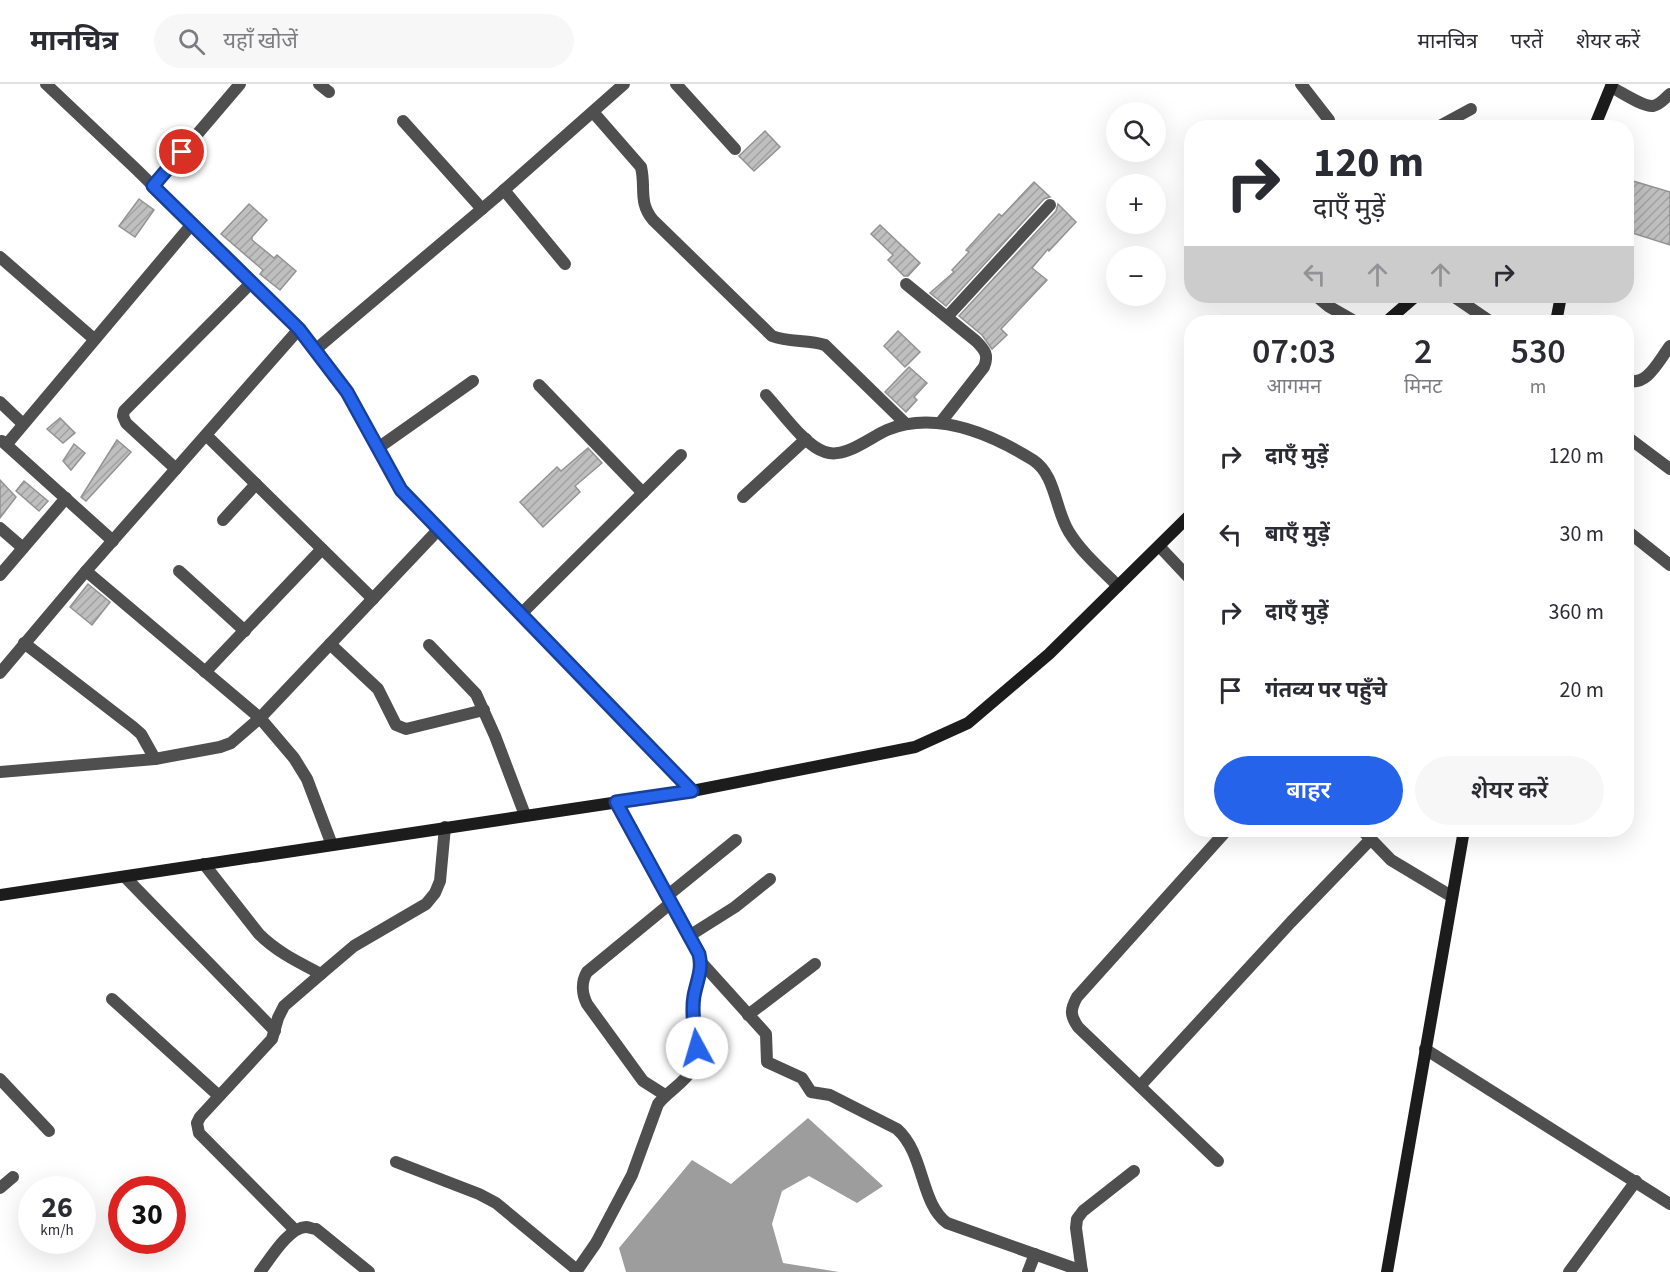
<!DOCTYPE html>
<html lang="hi">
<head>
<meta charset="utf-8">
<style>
	:root { --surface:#fff; --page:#f7f7f7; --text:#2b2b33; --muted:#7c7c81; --line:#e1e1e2; --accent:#2563eb }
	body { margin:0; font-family:"Source Sans 3","Noto Sans Devanagari",sans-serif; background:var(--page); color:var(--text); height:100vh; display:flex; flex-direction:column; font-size:22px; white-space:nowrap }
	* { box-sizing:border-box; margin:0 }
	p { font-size:20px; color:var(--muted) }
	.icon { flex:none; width:33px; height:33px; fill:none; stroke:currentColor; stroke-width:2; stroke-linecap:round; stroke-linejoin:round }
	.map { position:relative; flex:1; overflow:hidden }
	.sheet { position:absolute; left:1184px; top:231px; width:450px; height:522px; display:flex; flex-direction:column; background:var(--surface); border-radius:24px; box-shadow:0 6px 24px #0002 }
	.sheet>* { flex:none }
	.top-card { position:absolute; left:1184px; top:36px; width:450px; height:183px; border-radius:24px; box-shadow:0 6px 24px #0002; background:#fff; color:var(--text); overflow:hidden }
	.tools { position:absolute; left:1106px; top:18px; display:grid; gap:12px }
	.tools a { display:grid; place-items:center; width:60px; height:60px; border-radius:50%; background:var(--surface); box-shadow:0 6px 24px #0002; font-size:30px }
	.speed { position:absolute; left:18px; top:1092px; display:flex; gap:12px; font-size:30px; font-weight:700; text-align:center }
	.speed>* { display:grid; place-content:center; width:78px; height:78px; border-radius:50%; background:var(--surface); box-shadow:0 6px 24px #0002; line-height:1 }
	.speed small { font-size:15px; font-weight:400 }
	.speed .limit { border:9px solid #d22; background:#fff; color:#111 }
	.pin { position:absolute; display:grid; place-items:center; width:51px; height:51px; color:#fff; margin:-26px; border:3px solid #fff; border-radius:50%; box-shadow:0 2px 6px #0007 }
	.me { position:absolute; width:66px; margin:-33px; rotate:354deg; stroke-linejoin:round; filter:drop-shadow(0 0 4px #0008) }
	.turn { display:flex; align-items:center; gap:21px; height:126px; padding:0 30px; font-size:27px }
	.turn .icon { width:78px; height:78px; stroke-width:2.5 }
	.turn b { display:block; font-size:42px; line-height:51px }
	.lanes { display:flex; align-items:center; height:57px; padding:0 30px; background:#0003; justify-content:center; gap:30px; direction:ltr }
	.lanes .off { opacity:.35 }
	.eta { display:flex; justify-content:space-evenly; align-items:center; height:102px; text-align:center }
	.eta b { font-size:36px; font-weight:600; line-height:42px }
	.action { display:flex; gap:12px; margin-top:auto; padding:12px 30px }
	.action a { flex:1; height:69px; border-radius:36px; background:var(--accent); color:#fff; font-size:24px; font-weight:600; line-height:69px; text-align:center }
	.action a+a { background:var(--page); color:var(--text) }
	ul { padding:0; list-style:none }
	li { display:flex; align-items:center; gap:18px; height:78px; padding:0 30px }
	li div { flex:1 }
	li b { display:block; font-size:22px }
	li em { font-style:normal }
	header { display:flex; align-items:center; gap:36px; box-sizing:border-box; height:84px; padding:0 30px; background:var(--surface); border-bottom:2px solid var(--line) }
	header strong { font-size:28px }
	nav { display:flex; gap:33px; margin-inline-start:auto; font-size:21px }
	.search { width:420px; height:54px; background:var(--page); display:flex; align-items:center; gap:15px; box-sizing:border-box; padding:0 21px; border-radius:33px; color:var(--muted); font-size:22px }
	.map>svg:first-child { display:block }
	.water { fill:#9d9d9d }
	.building { fill:url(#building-hatch); stroke:#939393; stroke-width:1.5 }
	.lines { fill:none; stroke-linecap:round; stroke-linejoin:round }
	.street { stroke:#4f4f4f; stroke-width:12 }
	.secondary { stroke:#1c1c1c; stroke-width:12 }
	.route-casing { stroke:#184099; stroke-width:15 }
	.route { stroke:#2563eb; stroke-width:10 }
</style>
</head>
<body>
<header>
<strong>मानचित्र</strong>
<div class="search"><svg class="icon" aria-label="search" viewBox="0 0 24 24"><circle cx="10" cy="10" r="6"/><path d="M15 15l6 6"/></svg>यहाँ खोजें</div>
<nav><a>मानचित्र</a><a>परतें</a><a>शेयर करें</a></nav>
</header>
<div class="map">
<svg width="1670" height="1188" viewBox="0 0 1670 1188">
	<defs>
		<pattern id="building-hatch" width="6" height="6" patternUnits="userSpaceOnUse" patternTransform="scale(1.5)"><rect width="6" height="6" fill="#bfbfbf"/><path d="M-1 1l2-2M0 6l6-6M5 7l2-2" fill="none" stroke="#a2a2a2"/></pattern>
	</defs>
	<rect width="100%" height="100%" fill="#fff"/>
	<polygon class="water" points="808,1034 883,1102 857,1119 809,1092 782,1107 772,1140 783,1179 839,1188 626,1188 619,1164 692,1076 731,1100"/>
	<g class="building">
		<polygon points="765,47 780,63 754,87 739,72"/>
		<polygon points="1633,97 1670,108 1670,161 1626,147 1626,119"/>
		<polygon points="1034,98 1050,113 1044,115 946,222 930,209 954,188 952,186 969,168 966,166 999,130 1002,132"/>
		<polygon points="139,115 154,126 135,153 119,142"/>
		<polygon points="249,120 267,136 252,153 252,156 274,174 277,171 296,187 280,206 260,190 263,186 221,150"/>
		<polygon points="1058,120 1076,138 1049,167 1048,165 1032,184 1047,196 1001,245 1007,251 992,265 982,251 959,232 1056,127"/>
		<polygon points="880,141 920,179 908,192 904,192 888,176 893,171 871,150"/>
		<polygon points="898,247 920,268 905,283 884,262"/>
		<polygon points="909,283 927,299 914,313 917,316 906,328 885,308"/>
		<polygon points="60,334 75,349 63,359 47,345"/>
		<polygon points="117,356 131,368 86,417 81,413"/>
		<polygon points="74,360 85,369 71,386 63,377"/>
		<polygon points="588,364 602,379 575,402 580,408 543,443 520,418 557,383 561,387"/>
		<polygon points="0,396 16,413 0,434"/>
		<polygon points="24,397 48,417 39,427 16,407"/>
		<polygon points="88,500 110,518 92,541 70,523"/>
	</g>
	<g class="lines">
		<g class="street">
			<polyline points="46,0 136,85 299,245 347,308 401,406 692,707"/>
			<polyline points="319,0 329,8"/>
			<polyline points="676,0 735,65"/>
			<polyline points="1301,0 1329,36 1330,44"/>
			<path d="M1611,3c10,5 32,20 42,19 7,-1 12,-8 17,-12"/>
			<path d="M593,28l48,55c5,21 -3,35 12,53l119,116c17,7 36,3 53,9l81,79"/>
			<polyline points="403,37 482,125"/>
			<polyline points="1436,44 1471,25"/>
			<polyline points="153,102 240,0"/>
			<polyline points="504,106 565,180"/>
			<polyline points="0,173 94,255"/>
			<path d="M906,200l70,57c9,9 13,14 8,26l-43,55"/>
			<polyline points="1316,212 1328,222 1356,238"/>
			<polyline points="1453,212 1491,238"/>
			<polyline points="947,233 1050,121"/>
			<polyline points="315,266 495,114 624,0"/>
			<path d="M1626,296c21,8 33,-20 44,-34"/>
			<polyline points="539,301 643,409"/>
			<path d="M766,311c15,16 39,51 59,57 20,7 44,-14 62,-22 49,-20 104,4 146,30 23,15 22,50 36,72 13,21 32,37 49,54"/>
			<polyline points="0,318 23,340"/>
			<polyline points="206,351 373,515"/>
			<polyline points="1626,352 1670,385"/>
			<polyline points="2,357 113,457"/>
			<polyline points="7,360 192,140"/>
			<polyline points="378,364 473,297"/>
			<polyline points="176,385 126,339 123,332 124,327 251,199"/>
			<polyline points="743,413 806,355"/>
			<polyline points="223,436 256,400"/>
			<polyline points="0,444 23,464"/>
			<polyline points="1626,446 1670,481"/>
			<polyline points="1159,462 1191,496"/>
			<polyline points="86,487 260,634 294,674 307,695 332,761"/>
			<polyline points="179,487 245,547"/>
			<polyline points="0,491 66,414"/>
			<polyline points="521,530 681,371"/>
			<polyline points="24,559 133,643 141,650 155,675 220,663 231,659 260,634 439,445"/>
			<polyline points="330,560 378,605 396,641 406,645 484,626"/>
			<polyline points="429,561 476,610 495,652 525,731"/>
			<polyline points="205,588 322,465"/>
			<polyline points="0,589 86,487 299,245"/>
			<polyline points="0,688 155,675"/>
			<polyline points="1362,746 1391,776 1451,812"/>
			<path d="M204,780l55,70c18,18 39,28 62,40l-37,32 -6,12 -6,21 -72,78 -3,6 2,10 96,97"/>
			<polyline points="125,793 275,947"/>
			<polyline points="667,812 736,756"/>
			<polyline points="689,852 735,823 770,795"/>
			<path d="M701,878l65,72 1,28 35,16 9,14 19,3 67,34c28,25 23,74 50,94l135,48"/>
			<polyline points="321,890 354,862 426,820 435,809 440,797 445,743"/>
			<polyline points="112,915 219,1012"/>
			<polyline points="748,931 815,880"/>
			<polyline points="1425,965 1670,1120"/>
			<polyline points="0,995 49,1047"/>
			<polyline points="1140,1002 1291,838 1370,756"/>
			<path d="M665,1011l-22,-14 -56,-77c-5,-10 -6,-22 0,-32l84,-69"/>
			<path d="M1218,1077l-140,-134c-8,-12 -8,-17 -1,-30l150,-167"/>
			<polyline points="396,1078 479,1110 496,1119 577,1186"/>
			<polyline points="0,1104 13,1093"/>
			<path d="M260,1188c10,-13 29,-45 46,-45 3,0 6,2 10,2l53,43"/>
			<path d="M576,1188l20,-29 36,-68 26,-71c10,-13 27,-21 35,-36 10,-20 -2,-48 1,-69 2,-17 9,-28 5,-45l-83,-152"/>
			<polyline points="1028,1188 1035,1170"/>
			<polyline points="1082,1188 1076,1144 1077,1135 1083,1127 1134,1087"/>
			<polyline points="1569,1188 1636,1097"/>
		</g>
		<g class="secondary">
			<polyline points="1594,44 1612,0"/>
			<polyline points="1386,238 1416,212"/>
			<polyline points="1556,238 1561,212"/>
			<polyline points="0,811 692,707 915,663 968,639 1049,570 1191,430"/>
			<polyline points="1387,1188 1464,746"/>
		</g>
	</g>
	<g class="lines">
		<g class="route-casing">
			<path id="route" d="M182,68l-29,34 146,143 48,63 54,98 291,301 -76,11 83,152c4,16 -2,26 -5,42 -3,17 1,35 3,52"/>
		</g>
		<use href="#route" class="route"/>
	</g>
</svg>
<div class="tools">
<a><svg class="icon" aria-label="search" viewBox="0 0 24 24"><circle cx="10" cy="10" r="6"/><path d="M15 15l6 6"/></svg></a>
<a>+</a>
<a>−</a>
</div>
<div class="speed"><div>26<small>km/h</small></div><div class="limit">30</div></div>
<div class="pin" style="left:182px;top:68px;background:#d93025"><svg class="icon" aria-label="arrive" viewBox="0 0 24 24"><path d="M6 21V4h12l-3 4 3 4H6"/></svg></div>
<svg class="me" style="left:697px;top:964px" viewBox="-20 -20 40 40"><circle r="19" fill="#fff"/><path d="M0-13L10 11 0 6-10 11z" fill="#2563eb"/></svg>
<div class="top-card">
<div class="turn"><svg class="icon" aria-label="right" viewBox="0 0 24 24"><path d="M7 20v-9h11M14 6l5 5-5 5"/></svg><div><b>120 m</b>दाएँ मुड़ें</div></div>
<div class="lanes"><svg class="icon off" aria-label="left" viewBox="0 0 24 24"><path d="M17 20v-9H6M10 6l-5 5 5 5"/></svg><svg class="icon off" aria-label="ahead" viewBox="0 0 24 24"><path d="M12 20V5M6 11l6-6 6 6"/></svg><svg class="icon off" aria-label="ahead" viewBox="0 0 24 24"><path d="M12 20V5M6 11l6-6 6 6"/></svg><svg class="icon" aria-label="right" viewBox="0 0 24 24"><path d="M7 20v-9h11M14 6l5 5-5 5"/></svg></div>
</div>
<section class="sheet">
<div class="eta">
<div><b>07:03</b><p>आगमन</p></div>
<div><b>2</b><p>मिनट</p></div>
<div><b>530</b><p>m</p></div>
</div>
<ul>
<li><svg class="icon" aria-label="right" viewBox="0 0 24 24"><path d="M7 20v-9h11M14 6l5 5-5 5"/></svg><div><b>दाएँ मुड़ें</b></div><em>120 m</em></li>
<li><svg class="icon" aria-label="left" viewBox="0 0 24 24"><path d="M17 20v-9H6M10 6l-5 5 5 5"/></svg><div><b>बाएँ मुड़ें</b></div><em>30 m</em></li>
<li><svg class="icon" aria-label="right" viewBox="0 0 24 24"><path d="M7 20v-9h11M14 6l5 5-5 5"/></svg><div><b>दाएँ मुड़ें</b></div><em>360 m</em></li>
<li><svg class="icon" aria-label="arrive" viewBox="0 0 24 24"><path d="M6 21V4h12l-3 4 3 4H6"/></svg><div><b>गंतव्य पर पहुँचे</b></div><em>20 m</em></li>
</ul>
<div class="action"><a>बाहर</a><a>शेयर करें</a></div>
</section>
</div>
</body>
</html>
